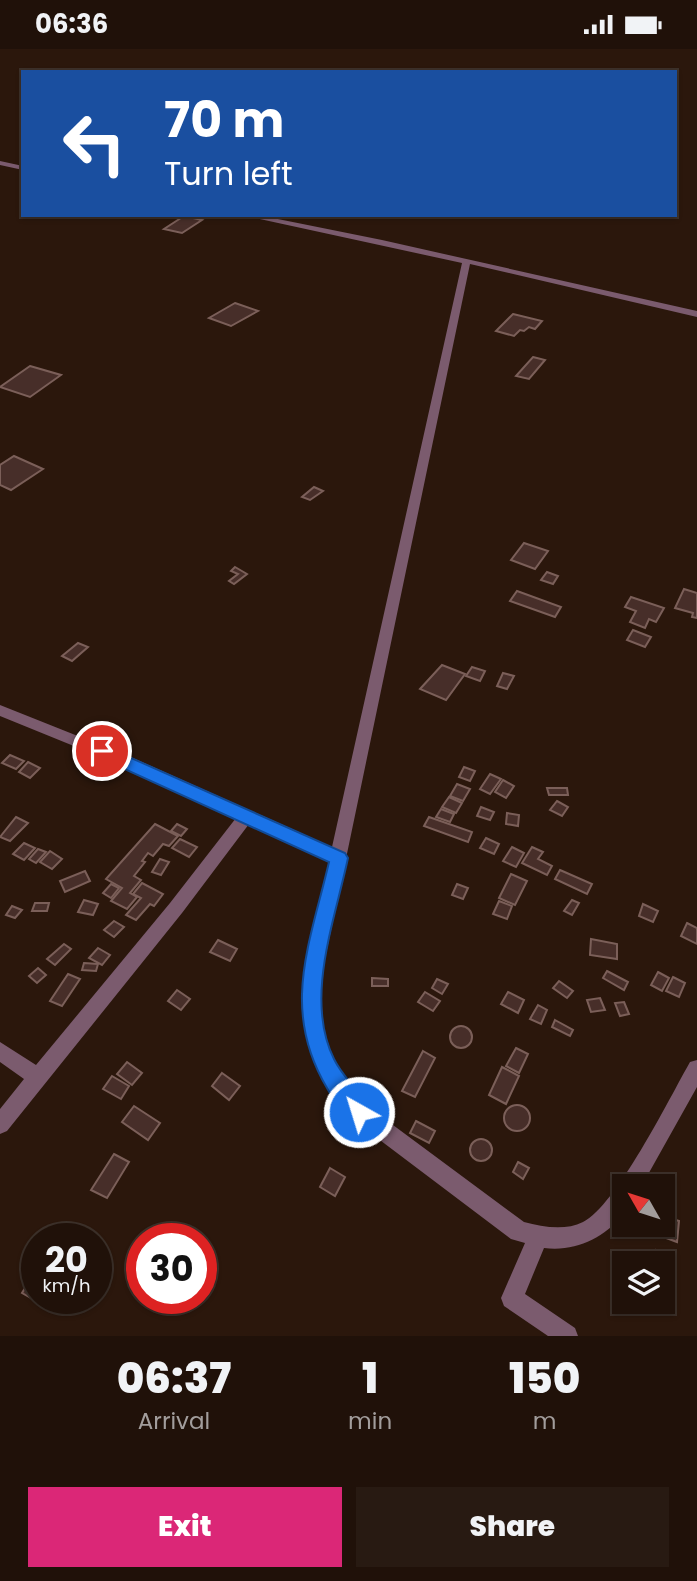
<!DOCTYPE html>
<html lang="en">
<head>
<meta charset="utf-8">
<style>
	:root { --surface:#201109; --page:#281a12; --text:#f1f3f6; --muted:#a29d9c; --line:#3d312a; --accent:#db2777 }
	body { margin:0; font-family:Poppins,sans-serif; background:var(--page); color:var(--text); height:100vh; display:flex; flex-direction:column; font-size:26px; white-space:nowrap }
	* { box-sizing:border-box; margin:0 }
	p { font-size:23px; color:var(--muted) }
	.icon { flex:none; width:38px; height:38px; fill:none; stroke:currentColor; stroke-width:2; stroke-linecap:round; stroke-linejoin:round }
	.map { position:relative; height:1287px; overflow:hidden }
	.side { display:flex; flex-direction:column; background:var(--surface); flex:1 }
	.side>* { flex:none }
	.guide { position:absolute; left:21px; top:21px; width:656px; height:147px; border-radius:0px; box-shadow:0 2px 5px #0004,0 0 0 2px var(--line); background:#1a4fa0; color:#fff; overflow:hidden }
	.needle { width:46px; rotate:309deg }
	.buttons { position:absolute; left:612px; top:1125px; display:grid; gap:14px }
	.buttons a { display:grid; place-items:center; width:63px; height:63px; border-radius:0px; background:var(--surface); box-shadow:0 2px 5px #0004,0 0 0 2px var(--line); font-size:35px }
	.speed { position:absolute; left:21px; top:1174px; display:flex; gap:14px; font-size:35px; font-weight:700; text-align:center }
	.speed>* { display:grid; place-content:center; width:91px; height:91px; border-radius:50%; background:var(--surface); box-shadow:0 2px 5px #0004,0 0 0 2px var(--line); line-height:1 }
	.speed small { font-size:18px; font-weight:400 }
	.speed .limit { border:10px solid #d22; background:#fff; color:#111 }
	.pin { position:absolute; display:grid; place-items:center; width:60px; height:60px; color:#fff; margin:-30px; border:4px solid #fff; border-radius:50%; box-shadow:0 2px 7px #0007 }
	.me { position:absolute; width:77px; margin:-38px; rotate:321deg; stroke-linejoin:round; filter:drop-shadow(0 0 5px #0008) }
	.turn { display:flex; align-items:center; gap:24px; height:147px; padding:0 28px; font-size:32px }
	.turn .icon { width:91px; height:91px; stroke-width:2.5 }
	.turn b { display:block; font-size:49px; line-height:60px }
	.eta { display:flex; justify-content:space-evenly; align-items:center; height:119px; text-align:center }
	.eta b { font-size:42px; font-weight:800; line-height:49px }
	.button { display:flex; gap:14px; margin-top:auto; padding:14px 28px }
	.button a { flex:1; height:80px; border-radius:0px; background:var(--accent); color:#fff; font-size:28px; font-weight:800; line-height:80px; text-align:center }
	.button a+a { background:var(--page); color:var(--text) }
	.status { display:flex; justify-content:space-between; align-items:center; height:49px; padding:0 35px; background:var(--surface); direction:ltr }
	.status svg { height:19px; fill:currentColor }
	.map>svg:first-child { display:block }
	.building { fill:#472e29; stroke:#7b5f59; stroke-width:2 }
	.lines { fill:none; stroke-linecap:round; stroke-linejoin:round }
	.minor { fill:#7b5b6e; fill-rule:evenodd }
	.route { fill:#1a73e8; stroke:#114b97; stroke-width:2 }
</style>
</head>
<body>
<div class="status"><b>06:36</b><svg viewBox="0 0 49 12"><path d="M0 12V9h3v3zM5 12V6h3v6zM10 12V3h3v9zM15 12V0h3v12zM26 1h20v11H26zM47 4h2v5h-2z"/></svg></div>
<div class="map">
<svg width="697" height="1287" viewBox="0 0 697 1287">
	<rect width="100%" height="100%" fill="#2b170c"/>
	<g class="building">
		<polygon points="184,167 202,171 182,184 164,180"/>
		<polygon points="235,254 258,262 231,277 209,269"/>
		<polygon points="513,265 542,272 535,280 529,278 524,282 520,281 514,287 496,282"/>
		<polygon points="533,308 545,311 529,330 516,327"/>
		<polygon points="30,317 61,326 30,348 0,338"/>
		<polygon points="14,407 43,420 11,441 0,436 0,416"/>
		<polygon points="314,438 323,442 310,451 302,448"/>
		<polygon points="524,494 548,502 535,520 511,511"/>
		<polygon points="235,518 247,525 234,535 229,532 238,525 231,522"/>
		<polygon points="547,523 558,527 553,535 541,531"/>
		<polygon points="684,540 697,544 697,569 692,568 693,564 675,559"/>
		<polygon points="517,542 561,558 555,568 510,552"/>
		<polygon points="631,548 664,559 656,573 649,570 645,579 630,573 636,562 625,558"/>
		<polygon points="633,581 651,588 645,598 627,591"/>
		<polygon points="78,594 88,598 72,612 62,607"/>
		<polygon points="442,616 465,625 446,651 420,640"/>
		<polygon points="472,618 485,622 480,632 466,627"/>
		<polygon points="503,624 514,627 507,640 497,637"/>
		<polygon points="10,706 24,712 16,720 2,714"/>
		<polygon points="28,713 40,719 30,729 19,723"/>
		<polygon points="464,718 475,722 470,732 459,728"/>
		<polygon points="490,725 501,730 490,745 480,740"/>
		<polygon points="503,731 514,737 506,749 495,743"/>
		<polygon points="457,735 470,740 463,752 450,747"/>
		<polygon points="547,739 567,739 568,746 549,746"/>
		<polygon points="449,748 462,754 456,764 442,758"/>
		<polygon points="557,752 568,758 562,767 550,761"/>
		<polygon points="481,758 494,763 490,771 477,767"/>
		<polygon points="441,760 454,765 450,773 436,768"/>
		<polygon points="507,764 519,766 518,777 506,775"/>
		<polygon points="16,768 28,774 10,792 0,788"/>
		<polygon points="429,768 472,783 468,793 424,777"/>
		<polygon points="155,775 178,787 169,797 163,795 153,807 148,804 142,812 145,813 134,827 141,831 130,844 137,848 127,860 111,852 122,839 106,830"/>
		<polygon points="177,775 187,780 181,787 171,782"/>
		<polygon points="486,789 499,795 494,805 480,799"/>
		<polygon points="180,790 197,798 189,808 172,799"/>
		<polygon points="24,794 35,799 24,811 13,805"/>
		<polygon points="512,798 524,804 516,818 503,812"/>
		<polygon points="532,798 543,803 538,810 552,817 547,826 522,814"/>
		<polygon points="38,800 46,803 36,814 29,810"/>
		<polygon points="50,802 62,810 52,820 40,813"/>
		<polygon points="160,810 169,813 161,826 152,823"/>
		<polygon points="560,821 592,835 587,845 555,830"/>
		<polygon points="85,822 90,832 65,843 60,832"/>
		<polygon points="511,825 527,832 515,856 499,849"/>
		<polygon points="142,834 163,845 154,857 150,855 136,871 126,866 141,849 133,845"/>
		<polygon points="111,835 119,839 111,849 103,844"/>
		<polygon points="457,835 468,839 463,850 452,846"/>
		<polygon points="84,851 98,855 93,866 78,863"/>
		<polygon points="572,851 579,854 572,866 564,862"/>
		<polygon points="499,852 512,857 507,870 493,865"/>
		<polygon points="35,854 49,854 47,862 32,862"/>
		<polygon points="643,855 658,862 653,873 639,867"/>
		<polygon points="12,857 22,861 15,869 6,866"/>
		<polygon points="114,872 124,878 114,888 104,881"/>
		<polygon points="687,874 697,879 697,895 681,887"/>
		<polygon points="591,890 617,895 617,910 590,906"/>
		<polygon points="218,891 237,900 230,912 210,903"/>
		<polygon points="64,895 71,900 55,916 47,910"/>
		<polygon points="98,899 110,906 102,916 89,909"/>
		<polygon points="84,914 98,915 96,922 82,921"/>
		<polygon points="38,919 46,926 37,934 29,927"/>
		<polygon points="607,922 628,933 624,941 603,929"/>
		<polygon points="658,923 669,929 662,942 651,936"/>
		<polygon points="68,925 80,930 62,957 50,952"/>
		<polygon points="673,928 685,934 679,948 666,942"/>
		<polygon points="372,929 388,930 388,937 372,937"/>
		<polygon points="437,930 448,935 442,945 432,939"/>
		<polygon points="559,932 573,942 567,949 553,939"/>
		<polygon points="177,941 190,950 181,961 168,952"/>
		<polygon points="425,943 440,952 433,962 418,953"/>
		<polygon points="508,943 524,951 518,964 501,955"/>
		<polygon points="600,949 605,961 591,963 587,951"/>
		<polygon points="624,953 629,965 620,967 615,954"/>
		<polygon points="538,956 547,961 541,975 530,970"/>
		<polygon points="555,971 573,981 570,987 552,978"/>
		<circle cx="461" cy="988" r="11"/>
		<polygon points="516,999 528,1005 519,1024 506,1017"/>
		<polygon points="423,1002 435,1009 415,1048 402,1042"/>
		<polygon points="127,1013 142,1024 132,1036 117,1025"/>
		<polygon points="502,1018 519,1027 506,1055 489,1046"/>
		<polygon points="222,1024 240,1037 229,1051 212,1037"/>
		<polygon points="112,1027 129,1037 121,1050 103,1040"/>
		<circle cx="517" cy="1069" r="13"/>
		<polygon points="134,1057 160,1074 148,1091 122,1073"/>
		<polygon points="416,1072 435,1082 429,1094 410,1084"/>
		<circle cx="481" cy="1101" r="11"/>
		<polygon points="114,1105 129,1113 107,1149 91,1141"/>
		<polygon points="518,1113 529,1119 523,1130 513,1123"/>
		<polygon points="330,1119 345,1128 335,1147 320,1138"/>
		<polygon points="663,1167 679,1172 677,1193 661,1187"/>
		<polygon points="656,1201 673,1208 670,1221 663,1218 663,1214 653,1214"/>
		<polygon points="34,1225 37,1227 38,1253 22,1244"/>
	</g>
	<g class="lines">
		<g class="minor">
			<polygon points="0,112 23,117 23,121 0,116"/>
			<path d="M241,166h17l124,25 315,71v6l-227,-53 -146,700 -3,22 2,40 9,30 20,32 14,17 158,117c19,5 41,9 59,0 33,-16 86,-123 107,-160l7,-2v27l-56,100h-16v26l-2,3c-21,22 -47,36 -79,32l-19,46 50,34 3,8h-30l-44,-30 -3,-8 24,-55 -14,-4 -159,-120 -25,-35 -9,-17 -14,-41 -1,-40 26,-125 -80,-37 -67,89 -175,218 -7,3v-25l24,-30 -24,-17v-20l36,23 134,-162 66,-85 -113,-52 -123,-50v-11l133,53 199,89 130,-584z"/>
		</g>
	</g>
	<path class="route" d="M102,696l243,108 3,5c-13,62 -44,141 -14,201 9,19 28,34 36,53l-3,8 -8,3c-14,-6 -25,-22 -32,-35 -47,-79 -17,-144 2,-226l-233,-106 -2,-5 2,-4z"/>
</svg>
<div class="buttons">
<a><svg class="needle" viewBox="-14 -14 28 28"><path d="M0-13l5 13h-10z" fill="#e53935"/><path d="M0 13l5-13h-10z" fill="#a29d9c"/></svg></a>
<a><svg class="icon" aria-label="layers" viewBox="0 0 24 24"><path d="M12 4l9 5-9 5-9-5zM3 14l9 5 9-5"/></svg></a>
</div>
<div class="speed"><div>20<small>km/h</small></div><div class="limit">30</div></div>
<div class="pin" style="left:102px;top:702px;background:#d93025"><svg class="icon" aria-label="arrive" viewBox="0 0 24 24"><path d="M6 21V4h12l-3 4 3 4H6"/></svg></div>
<svg class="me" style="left:359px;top:1063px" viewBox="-20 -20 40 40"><circle r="17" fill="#1a73e8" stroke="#fff" stroke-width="3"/><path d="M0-11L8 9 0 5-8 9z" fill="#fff"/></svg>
<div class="guide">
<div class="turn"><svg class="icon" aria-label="left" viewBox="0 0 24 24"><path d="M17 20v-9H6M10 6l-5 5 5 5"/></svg><div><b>70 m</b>Turn left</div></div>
</div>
</div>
<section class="side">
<div class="eta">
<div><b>06:37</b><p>Arrival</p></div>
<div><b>1</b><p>min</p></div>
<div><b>150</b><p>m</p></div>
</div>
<div class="button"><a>Exit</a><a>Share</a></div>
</section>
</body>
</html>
